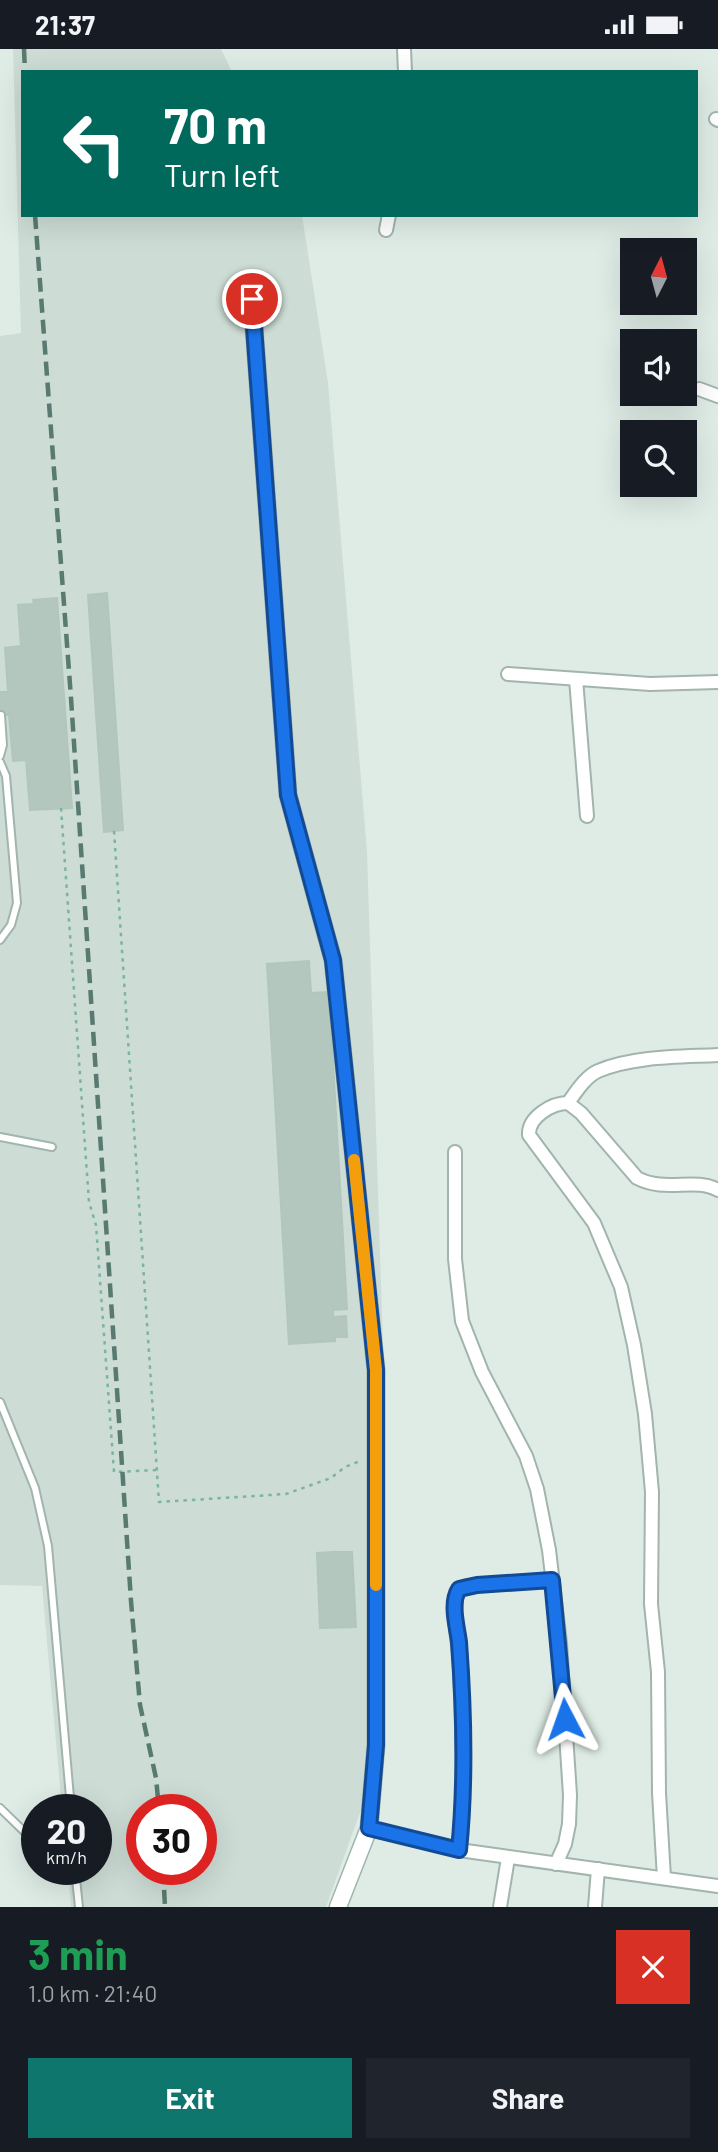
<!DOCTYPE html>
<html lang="en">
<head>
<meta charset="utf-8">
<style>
	:root { --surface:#171b24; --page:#20242c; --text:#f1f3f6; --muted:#9ea1a6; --accent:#0f766e }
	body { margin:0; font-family:Barlow,sans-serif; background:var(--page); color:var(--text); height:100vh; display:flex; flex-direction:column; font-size:26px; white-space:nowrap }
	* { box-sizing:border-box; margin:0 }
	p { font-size:23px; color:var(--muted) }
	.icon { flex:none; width:38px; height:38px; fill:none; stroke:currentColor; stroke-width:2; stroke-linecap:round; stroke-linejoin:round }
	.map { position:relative; height:1858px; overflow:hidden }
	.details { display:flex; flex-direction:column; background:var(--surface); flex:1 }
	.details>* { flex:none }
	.hud { position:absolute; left:21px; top:21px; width:677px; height:147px; border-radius:0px; box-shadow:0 7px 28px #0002; background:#00695c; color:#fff; overflow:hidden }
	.needle { width:46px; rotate:6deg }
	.controls { position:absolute; left:620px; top:189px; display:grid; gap:14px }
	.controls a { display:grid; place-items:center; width:77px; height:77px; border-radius:0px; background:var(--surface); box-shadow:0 7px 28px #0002; font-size:35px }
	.speed { position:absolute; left:21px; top:1745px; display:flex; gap:14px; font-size:35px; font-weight:700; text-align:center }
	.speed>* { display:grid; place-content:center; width:91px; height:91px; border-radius:50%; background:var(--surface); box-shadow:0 7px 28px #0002; line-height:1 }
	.speed small { font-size:18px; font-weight:400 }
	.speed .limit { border:10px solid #d22; background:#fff; color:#111 }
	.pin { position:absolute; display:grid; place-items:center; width:60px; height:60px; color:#fff; margin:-30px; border:4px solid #fff; border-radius:50%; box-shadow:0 2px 7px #0007 }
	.me { position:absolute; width:77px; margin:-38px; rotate:356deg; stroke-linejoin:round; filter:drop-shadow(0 0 5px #0008) }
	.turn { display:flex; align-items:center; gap:24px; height:147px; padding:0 28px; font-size:32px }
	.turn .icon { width:91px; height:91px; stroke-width:2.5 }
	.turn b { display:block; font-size:49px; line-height:60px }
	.round { display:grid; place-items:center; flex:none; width:74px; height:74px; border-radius:0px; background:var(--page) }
	.head { display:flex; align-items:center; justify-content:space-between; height:119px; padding:0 28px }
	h1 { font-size:42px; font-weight:700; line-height:52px; color:#1e9e55 }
	.button { display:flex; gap:14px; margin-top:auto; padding:14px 28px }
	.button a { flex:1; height:80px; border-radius:0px; background:var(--accent); color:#fff; font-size:28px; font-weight:700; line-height:80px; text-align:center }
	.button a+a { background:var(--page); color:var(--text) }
	.status { display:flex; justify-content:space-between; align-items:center; height:49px; padding:0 35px; background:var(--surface); direction:ltr }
	.status svg { height:19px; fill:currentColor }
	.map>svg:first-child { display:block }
	.built { fill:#cddcd5; fill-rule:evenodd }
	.building { fill:#b4c7bf; stroke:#b1c6bd; stroke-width:2 }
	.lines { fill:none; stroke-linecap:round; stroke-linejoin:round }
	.service-casing { stroke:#a1b4ae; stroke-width:10 }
	.minor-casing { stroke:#a1b4ae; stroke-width:16 }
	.tertiary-casing { stroke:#a1b4ae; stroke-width:19 }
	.path { stroke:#7bb4a2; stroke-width:2.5; stroke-dasharray:3.5 5; stroke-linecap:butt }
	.service { stroke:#fff; stroke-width:6 }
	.minor { stroke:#fff; stroke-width:12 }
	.tertiary { stroke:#fff; stroke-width:16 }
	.rail { stroke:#587a71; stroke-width:4.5; stroke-dasharray:14 7; stroke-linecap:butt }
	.route-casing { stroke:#114b97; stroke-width:18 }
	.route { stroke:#1a73e8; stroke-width:12 }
	.slow { stroke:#f59e0b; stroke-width:12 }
</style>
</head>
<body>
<div class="status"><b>21:37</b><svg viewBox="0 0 49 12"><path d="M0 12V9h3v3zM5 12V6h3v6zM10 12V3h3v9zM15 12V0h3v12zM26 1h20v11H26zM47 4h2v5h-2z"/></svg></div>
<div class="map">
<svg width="718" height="1858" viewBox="0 0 718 1858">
	<rect width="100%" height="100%" fill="#dfece6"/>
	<path class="built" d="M13,0h208l11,23h-209v143h279l26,168 39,469 18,556 -18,92 11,201 -15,103 -37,103h-255l-3,-38h28v-60h-34l-20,-223 -42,-1v-1249l21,-3zM142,1760h59v60h-59z"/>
	<g class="building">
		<polygon points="107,544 123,781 104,783 88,546"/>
		<polygon points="57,549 72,759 30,761 26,711 13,712 9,666 0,666 0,643 8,643 5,599 21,597 18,556 34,555 33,551"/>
		<polygon points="309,912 311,944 329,943 347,1260 333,1261 333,1268 346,1267 347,1288 335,1288 335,1292 289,1295 267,915"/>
		<polygon points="335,1503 352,1503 356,1578 320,1579 317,1504"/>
	</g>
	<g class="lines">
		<g class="service-casing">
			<g id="service">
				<polyline points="0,707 3,696 1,666"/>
				<polyline points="0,713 6,727 17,854 11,876 0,891"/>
				<polyline points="0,1088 52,1098"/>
				<polyline points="0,1353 35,1439 48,1497 71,1760"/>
				<polyline points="0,1759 37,1795"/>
				<polyline points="75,1820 79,1858"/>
			</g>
		</g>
		<g class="minor-casing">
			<g id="minor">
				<polyline points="404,0 405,23"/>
				<polyline points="716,70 718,71"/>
				<polyline points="386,181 389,166"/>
				<polyline points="699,340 718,347"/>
				<polyline points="508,625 650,635 718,633"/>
				<polyline points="576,630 587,767"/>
				<path d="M568,1054c8,-11 17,-26 30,-32 35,-15 82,-14 120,-16"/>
				<polyline points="455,1103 455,1210 462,1272 482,1323 526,1407 537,1440 549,1501 560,1594 570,1746 569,1775 565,1795 556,1815"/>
				<polyline points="369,1779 459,1801 718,1837"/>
				<path d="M459,1801c6,-62 4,-120 1,-183 -1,-23 -8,-52 -3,-75l9,-6 86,-6"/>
				<path d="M664,1829l-5,-85 -1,-121 -7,-68 1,-112 -7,-78 -11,-69 -13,-58 -27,-64 -65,-88c-1,-18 23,-32 39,-32l13,10 56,65c29,15 57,-1 81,12"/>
				<polyline points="500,1858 508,1809"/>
				<polyline points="595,1858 598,1820"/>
			</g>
		</g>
		<g class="tertiary-casing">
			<polyline id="tertiary" points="252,250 288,746 333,911 376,1321 376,1696 369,1779 338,1858"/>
		</g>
		<g class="path">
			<polyline points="61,759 89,1153 96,1176 114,1423 157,1421"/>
			<polyline points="114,782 159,1453 286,1445 331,1429 345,1418 360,1412"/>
		</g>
		<use href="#service" class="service"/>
		<use href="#minor" class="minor"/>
		<use href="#tertiary" class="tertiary"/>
		<g class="rail">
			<polyline points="24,0 25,23"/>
			<polyline points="35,166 71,649 131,1552 140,1656 156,1729 159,1760"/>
			<polyline points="163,1820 165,1858"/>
		</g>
	</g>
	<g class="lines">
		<g class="route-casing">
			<path id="route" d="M252,250l36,496 45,165 43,410v375l-7,83 90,22c7,-69 5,-139 0,-208 -2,-16 -9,-39 0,-53l18,-4 75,-5 13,139"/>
		</g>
		<use href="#route" class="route"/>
		<polyline class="slow" points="354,1111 376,1321 376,1536"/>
	</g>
</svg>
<div class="controls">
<a><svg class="needle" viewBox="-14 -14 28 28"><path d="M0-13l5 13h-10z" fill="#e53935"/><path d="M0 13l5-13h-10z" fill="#9ea1a6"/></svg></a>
<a><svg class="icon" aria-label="sound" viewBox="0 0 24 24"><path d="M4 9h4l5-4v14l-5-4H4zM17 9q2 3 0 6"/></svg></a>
<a><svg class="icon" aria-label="search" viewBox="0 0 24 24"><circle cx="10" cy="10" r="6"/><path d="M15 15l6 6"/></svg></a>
</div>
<div class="speed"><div>20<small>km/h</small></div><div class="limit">30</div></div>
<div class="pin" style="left:252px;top:250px;background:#d93025"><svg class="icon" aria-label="arrive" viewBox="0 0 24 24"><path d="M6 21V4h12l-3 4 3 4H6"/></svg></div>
<svg class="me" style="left:565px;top:1670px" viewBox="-20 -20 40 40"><path d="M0-17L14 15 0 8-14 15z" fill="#1a73e8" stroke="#fff" stroke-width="4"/></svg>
<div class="hud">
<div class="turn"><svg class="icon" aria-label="left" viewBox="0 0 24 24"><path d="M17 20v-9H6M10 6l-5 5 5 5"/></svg><div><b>70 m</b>Turn left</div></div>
</div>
</div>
<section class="details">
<div class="head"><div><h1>3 min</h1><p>1.0 km · 21:40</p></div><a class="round" style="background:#d93025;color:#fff"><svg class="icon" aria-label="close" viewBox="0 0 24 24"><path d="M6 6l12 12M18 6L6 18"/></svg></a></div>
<div class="button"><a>Exit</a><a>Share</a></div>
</section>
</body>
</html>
